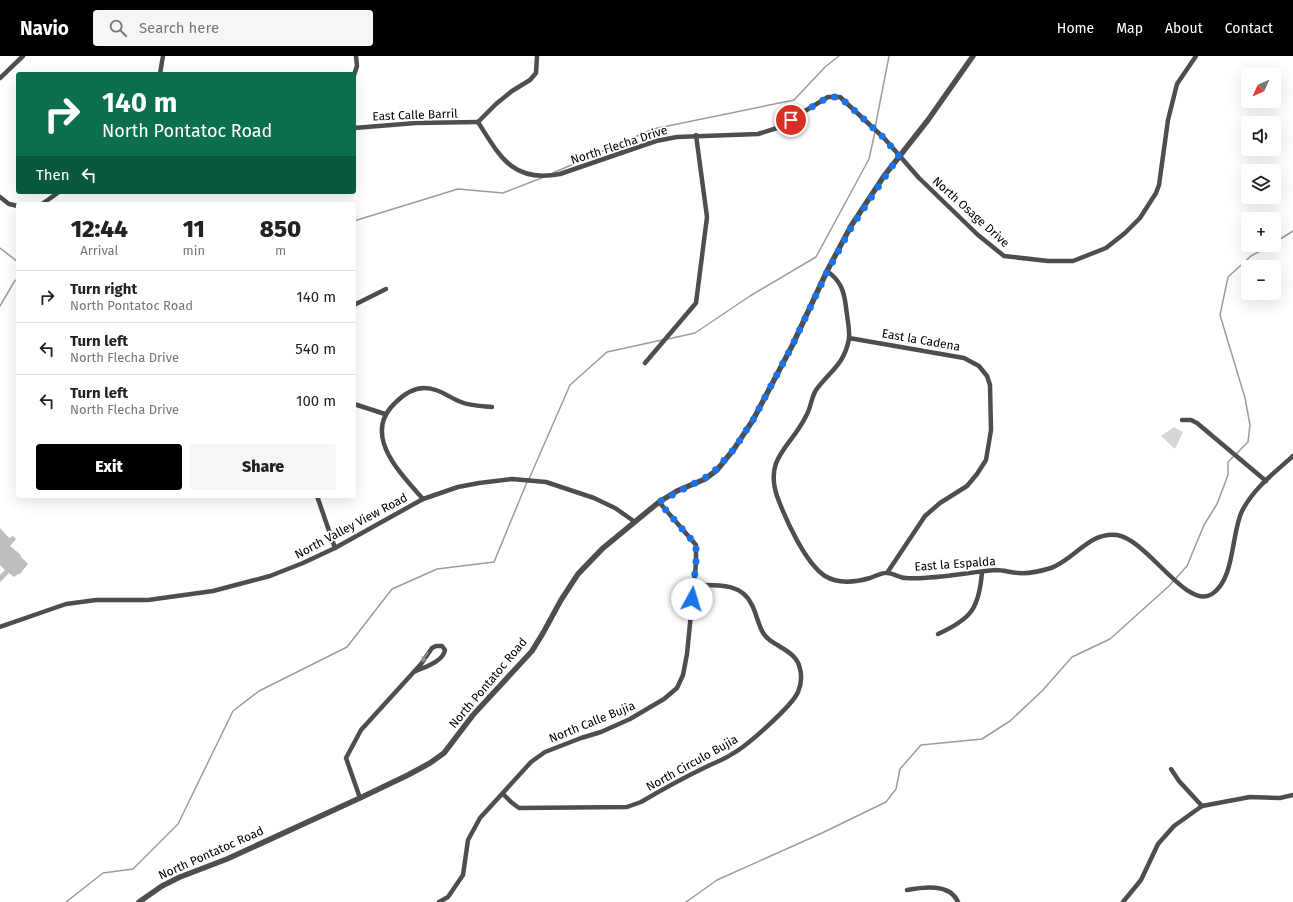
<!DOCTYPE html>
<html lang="en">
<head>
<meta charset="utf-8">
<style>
	:root { --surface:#fff; --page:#f6f6f6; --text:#222; --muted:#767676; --line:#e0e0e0; --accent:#000 }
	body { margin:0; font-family:"Fira Sans",sans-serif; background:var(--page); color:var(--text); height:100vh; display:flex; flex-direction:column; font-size:15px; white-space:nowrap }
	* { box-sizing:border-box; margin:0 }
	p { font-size:13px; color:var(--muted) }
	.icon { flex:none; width:22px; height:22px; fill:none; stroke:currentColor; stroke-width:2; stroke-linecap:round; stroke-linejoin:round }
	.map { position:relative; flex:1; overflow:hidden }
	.side { position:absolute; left:16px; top:146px; width:340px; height:296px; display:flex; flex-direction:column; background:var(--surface); border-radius:4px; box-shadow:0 4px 16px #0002 }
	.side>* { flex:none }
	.banner { position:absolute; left:16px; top:16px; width:340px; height:122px; border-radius:4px; box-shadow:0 4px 16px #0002; background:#0b6e4f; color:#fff; overflow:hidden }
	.needle { width:26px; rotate:225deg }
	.tools { position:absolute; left:1241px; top:12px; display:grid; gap:8px }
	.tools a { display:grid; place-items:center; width:40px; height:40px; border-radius:4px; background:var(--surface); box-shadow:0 4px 16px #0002; font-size:20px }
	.pin { position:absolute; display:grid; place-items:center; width:34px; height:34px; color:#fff; margin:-17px; border:2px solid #fff; border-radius:50%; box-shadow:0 1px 4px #0007 }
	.me { position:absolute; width:44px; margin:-22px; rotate:6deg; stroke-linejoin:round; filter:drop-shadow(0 0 3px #0008) }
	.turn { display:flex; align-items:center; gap:14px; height:84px; padding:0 20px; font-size:18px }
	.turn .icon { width:52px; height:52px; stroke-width:2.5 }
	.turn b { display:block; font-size:28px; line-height:34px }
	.then { display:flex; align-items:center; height:38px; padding:0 20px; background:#0003; gap:8px; font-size:15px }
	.eta { display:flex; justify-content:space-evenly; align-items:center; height:68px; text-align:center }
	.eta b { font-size:24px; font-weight:800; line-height:28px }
	.button { display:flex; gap:8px; margin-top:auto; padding:8px 20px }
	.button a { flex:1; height:46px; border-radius:4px; background:var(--accent); color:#fff; font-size:16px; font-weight:800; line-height:46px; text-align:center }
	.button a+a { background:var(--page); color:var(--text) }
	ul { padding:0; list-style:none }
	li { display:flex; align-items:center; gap:12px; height:52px; padding:0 20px; border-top:1px solid var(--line) }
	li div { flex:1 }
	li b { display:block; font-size:15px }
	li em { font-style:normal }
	header { display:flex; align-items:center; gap:24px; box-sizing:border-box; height:56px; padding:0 20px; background:var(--accent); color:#fff }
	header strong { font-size:19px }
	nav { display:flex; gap:22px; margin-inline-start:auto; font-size:14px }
	.search { width:280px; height:36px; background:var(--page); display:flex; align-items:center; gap:10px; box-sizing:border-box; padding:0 14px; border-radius:4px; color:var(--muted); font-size:15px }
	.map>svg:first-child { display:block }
	.green { fill:#d5d5d5 }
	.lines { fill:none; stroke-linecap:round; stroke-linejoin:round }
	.stream { stroke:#9c9c9c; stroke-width:1.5 }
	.building { fill:#bebebe }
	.minor { stroke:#4e4e4e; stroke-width:4.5 }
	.tertiary { stroke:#4e4e4e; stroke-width:5.5 }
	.oneway { fill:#959595 }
	.route { stroke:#1a73e8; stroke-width:7; stroke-dasharray:0 12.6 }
	.labels { text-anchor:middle; stroke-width:3.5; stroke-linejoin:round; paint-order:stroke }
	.street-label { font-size:12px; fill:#000; stroke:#fff }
</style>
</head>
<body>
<header>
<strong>Navio</strong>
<div class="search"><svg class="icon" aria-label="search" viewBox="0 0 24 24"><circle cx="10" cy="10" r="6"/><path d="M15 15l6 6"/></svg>Search here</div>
<nav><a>Home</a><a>Map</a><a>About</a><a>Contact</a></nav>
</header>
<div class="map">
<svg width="1293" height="846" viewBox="0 0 1293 846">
	<rect width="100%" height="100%" fill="#fff"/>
	<polygon class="green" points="1174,371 1183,376 1175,393 1161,380"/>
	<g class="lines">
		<g class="stream">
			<polyline points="875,72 889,0"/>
			<polyline points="553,117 653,73 794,44 825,11 839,0"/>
			<polyline points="354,165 458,133 503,137 544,121"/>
			<polyline points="1274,187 1293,175"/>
			<polyline points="0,192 18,206"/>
			<polyline points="0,250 14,226 18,222"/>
			<polyline points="668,283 695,277 750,240 816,201 869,103 875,76"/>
			<polyline points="529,423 570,329 607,296 662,284"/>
			<polyline points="66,846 103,817 133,813 178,768 233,655 259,635 347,591 392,533 437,513 494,506 527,426"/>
			<polyline points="686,846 717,824 822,777 886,746 896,733 900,713 921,689 982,683 1010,665 1042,635 1072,601 1110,583 1169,530 1187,510 1204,469 1217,448 1228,419 1228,406 1248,386 1250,369 1245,342 1220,259 1228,221 1251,200 1271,189"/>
		</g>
	</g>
	<polygon class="building" points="0,472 9,482 13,480 16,483 10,490 21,499 20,500 28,508 20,518 18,518 14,521 9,517 0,526 0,519 5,514 0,509"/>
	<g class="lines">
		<g class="minor">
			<path d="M537,0l-1,17 -6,7 -18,11 -16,13 -18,18c22,35 35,61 82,52l96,-33 21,-4 81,-3 19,-6 51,-31h12l44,41 35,40 59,57 26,21 44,5h25l33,-13 19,-15 15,-15 16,-25 3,-8 9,-65 9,-36 19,-28"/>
			<polyline points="160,18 163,0"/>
			<polyline points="354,19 357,10 356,0"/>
			<polyline points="0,22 23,0"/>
			<polyline points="354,72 416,67 478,66"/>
			<polyline points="0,141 9,148 18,150"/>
			<polyline points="42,148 59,136"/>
			<path d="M827,215c14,10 17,20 19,36 1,10 4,23 3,32 -5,26 -19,32 -33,51 -5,8 -5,18 -10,26 -14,30 -42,41 -29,80 8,22 28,67 48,80 13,8 31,6 45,2 6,-2 13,-6 18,-5 7,1 12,5 18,5 28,2 62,-6 90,-8 8,0 15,3 23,3 11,1 22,-2 32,-5 23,-8 39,-37 66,-33 31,5 70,76 95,59 23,-15 19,-60 30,-83 12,-23 32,-38 51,-55"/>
			<polyline points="354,249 386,233"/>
			<polyline points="849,282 964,302 979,310 987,320 990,329 991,374 986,404 977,418 967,430 940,447 925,460 887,517"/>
			<polyline points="645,307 696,247 707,161 696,79"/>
			<polyline points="354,348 385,358"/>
			<polyline points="1182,364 1191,364 1197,367 1266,425"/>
			<polyline points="317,440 335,492"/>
			<path d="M423,443c-22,-25 -62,-64 -28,-96 8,-8 18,-15 29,-15 15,0 24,9 37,14 9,4 21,4 31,5"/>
			<polyline points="0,571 66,548 96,544 148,544 213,535 270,520 303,507 335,492 423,443 458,431 479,427 512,423 546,426 594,442 615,452 635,466"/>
			<path d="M938,578c33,-15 41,-25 44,-62"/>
			<polyline points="1171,713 1179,725 1202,750"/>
			<path d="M503,738l8,8 8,6 108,-1 14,-5c22,-13 44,-25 67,-36 8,-4 17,-7 24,-12 15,-8 60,-48 66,-62 4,-9 4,-18 1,-27 -6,-17 -30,-19 -37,-34 -4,-8 -6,-18 -10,-26 -10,-23 -37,-20 -59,-20"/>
			<path d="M360,742l-14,-40 15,-28 60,-66 11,-16 4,-2h6l3,4c-2,12 -21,17 -31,22"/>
			<path d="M907,834c16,-3 43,-7 51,12"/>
			<polyline points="439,846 448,841 463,819 468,784 480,762 531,706 545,696 581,682 601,676 630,663 664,643 677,632 683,619 687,598 696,507 696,489 659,446"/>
			<polyline points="1123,846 1141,824 1158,788 1174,770 1202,750 1250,741 1280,742 1293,739"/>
		</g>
		<polyline class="tertiary" points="139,846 162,830 180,821 227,803 360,742 408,719 430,707 444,697 473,659 532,595 543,577 561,544 578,518 603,492 659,446 677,435 705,423 717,414 734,393 753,364 792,290 827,215 851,170 884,120 928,64 973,0"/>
	</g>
	<defs><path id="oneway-solid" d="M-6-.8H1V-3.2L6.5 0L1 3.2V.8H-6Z"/></defs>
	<use class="oneway" href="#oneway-solid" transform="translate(425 601) rotate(123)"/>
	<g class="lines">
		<polyline class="route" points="692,543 696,507 696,489 659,446 712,418 734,393 753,364 792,290 827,216 852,170 899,100 884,82 840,41 828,41 791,64"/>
	</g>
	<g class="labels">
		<g class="street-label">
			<text transform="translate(415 59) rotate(-2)" y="4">East Calle Barril</text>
			<text transform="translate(619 89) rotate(-18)" y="4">North Flecha Drive</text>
			<text transform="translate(971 156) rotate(42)" y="4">North Osage Drive</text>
			<text transform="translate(921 284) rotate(10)" y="4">East la Cadena</text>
			<text transform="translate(351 470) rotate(-28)" y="4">North Valley View Road</text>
			<text transform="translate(955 508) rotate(-4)" y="4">East la Espalda</text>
			<text transform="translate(488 627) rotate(-50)" y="4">North Pontatoc Road</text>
			<text transform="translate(592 666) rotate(-22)" y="4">North Calle Bujia</text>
			<text transform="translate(692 707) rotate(-29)" y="4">North Circulo Bujia</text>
			<text transform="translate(211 797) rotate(-24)" y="4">North Pontatoc Road</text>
		</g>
	</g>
</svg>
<div class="tools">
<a><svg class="needle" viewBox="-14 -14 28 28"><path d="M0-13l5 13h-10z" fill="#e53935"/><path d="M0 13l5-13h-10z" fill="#767676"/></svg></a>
<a><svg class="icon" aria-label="sound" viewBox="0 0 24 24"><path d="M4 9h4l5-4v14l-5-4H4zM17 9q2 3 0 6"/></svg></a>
<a><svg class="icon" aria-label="layers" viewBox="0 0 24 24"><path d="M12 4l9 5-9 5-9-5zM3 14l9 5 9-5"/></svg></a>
<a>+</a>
<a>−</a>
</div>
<div class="pin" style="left:791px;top:64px;background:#d93025"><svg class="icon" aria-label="arrive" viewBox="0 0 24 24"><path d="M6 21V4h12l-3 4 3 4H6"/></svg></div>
<svg class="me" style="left:692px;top:543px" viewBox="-20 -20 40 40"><circle r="19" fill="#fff"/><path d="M0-13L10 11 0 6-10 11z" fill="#1a73e8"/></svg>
<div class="banner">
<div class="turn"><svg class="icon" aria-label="right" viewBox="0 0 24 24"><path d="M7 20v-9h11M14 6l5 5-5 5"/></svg><div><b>140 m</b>North Pontatoc Road</div></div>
<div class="then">Then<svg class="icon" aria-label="left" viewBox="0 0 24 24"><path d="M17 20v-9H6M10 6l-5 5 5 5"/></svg></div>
</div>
<section class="side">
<div class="eta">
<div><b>12:44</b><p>Arrival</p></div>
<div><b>11</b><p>min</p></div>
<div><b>850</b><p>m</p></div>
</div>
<ul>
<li><svg class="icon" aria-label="right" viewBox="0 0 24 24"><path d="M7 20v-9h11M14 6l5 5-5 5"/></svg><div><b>Turn right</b><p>North Pontatoc Road</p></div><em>140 m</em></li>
<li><svg class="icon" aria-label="left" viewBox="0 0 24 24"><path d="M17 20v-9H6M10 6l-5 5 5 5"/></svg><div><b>Turn left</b><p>North Flecha Drive</p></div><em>540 m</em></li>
<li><svg class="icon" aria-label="left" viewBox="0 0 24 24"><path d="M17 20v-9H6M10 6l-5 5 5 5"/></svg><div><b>Turn left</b><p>North Flecha Drive</p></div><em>100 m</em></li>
</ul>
<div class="button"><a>Exit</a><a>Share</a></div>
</section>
</div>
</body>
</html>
